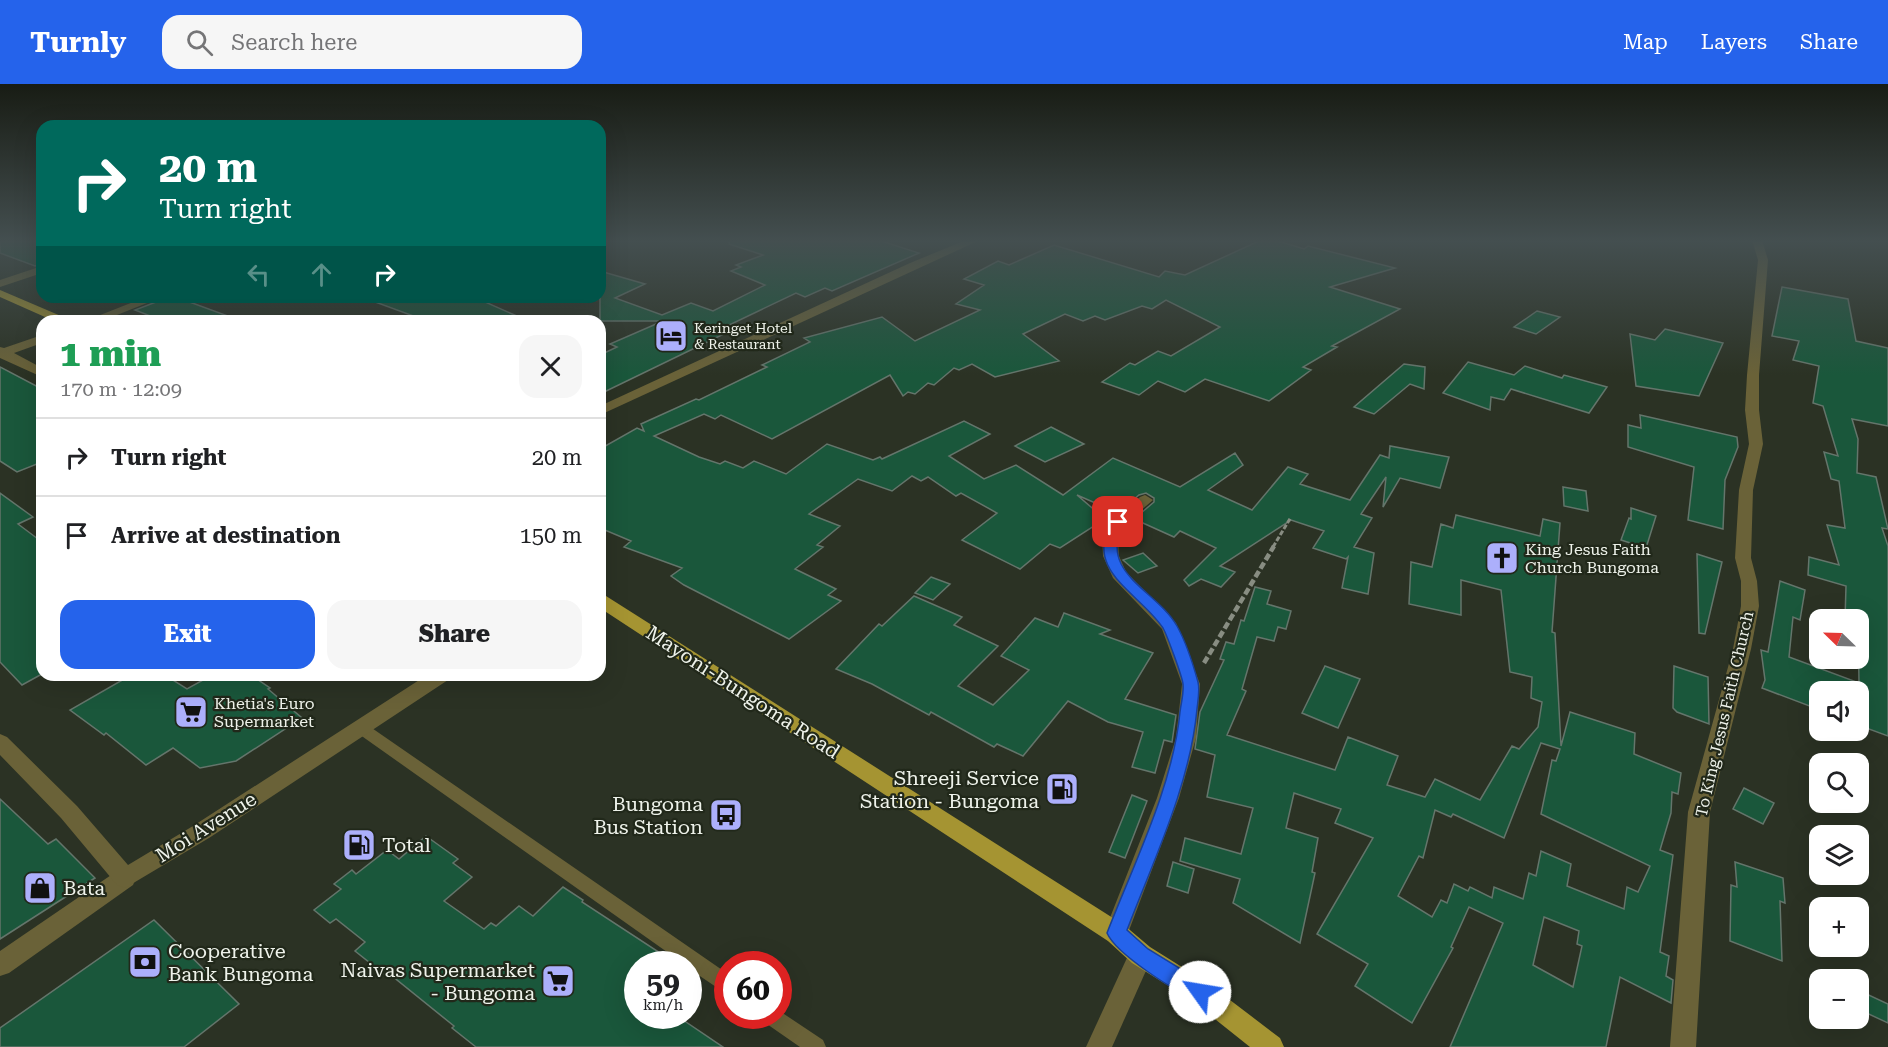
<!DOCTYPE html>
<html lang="en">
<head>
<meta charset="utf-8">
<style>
	:root { --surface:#fff; --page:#f6f6f6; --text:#202124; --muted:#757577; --line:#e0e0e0; --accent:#2563eb }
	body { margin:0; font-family:"Roboto Serif",serif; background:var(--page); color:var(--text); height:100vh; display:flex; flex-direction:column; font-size:22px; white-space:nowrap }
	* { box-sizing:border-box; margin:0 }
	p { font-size:20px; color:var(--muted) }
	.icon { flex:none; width:33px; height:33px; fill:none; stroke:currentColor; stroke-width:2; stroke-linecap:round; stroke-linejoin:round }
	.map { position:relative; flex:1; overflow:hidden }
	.sheet { position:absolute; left:36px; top:231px; width:570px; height:366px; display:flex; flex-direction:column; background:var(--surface); border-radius:18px; box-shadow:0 6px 24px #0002 }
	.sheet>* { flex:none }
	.guide { position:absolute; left:36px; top:36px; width:570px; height:183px; border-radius:18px; box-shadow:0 6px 24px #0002; background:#00695c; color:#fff; overflow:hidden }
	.needle { width:39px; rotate:293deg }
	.controls { position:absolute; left:1809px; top:525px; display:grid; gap:12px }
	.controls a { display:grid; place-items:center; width:60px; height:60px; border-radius:12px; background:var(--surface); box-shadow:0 6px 24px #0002; font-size:30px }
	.speed { position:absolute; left:624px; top:867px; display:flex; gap:12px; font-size:30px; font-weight:700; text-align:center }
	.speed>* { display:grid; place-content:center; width:78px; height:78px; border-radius:50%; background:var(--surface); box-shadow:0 6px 24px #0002; line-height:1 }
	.speed small { font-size:15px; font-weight:400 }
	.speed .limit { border:9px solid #d22; background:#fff; color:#111 }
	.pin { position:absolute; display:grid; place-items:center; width:51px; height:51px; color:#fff; margin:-26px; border-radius:12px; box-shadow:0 3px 9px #0006 }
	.me { position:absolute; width:66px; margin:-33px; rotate:302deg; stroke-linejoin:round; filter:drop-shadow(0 0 4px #0008) }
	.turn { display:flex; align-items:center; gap:21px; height:126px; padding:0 24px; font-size:27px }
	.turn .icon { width:78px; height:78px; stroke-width:2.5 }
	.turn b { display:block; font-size:42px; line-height:51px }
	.lanes { display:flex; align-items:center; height:57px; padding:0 24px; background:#0003; justify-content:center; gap:30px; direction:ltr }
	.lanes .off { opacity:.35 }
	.round { display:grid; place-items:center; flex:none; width:63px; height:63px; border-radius:18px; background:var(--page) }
	.summary { display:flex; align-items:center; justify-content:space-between; height:102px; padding:0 24px }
	h1 { font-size:36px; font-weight:800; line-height:45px; color:#1e9e55 }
	.button { display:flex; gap:12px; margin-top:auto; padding:12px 24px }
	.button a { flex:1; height:69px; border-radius:18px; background:var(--accent); color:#fff; font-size:24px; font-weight:800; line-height:69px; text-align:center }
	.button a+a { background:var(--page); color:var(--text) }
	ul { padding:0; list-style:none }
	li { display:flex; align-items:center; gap:18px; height:78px; padding:0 24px; border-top:2px solid var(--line) }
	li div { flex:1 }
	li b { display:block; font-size:22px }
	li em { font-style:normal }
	header { display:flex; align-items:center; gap:36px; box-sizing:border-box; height:84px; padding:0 30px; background:var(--accent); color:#fff }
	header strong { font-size:28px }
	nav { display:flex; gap:33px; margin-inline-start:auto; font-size:21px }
	.search { width:420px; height:54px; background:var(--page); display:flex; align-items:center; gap:15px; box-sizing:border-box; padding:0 21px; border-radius:18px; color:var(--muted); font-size:22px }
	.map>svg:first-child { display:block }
	.building { fill:#1a573b; stroke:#64756b; stroke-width:1.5; fill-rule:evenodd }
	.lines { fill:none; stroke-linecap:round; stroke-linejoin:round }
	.path-far1 { stroke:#888d82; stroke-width:3; stroke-dasharray:5 2; stroke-linecap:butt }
	.path { stroke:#888d82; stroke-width:4.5; stroke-dasharray:7 3; stroke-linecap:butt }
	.service { fill:#6a6238; fill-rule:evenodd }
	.minor { fill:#6a6238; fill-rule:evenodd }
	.tertiary { fill:#6a6238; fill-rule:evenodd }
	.primary { fill:#a59432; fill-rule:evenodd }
	.route { fill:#2563eb; stroke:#184099; stroke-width:1.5 }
	.labels { text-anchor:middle; stroke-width:4.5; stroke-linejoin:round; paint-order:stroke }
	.far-poi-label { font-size:14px; fill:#eef2ea; stroke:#21281a; text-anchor:start }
	.poi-label { font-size:16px; fill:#eef2ea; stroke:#21281a; text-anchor:start }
	.street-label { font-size:16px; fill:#eef2ea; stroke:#21281a }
	.near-street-label { font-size:20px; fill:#eef2ea; stroke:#21281a }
	.near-poi-label { font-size:20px; fill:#eef2ea; stroke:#21281a; text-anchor:end }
</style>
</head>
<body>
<header>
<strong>Turnly</strong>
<div class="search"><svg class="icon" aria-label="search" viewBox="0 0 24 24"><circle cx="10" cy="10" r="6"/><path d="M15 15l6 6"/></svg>Search here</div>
<nav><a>Map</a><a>Layers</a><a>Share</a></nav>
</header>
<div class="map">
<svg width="1888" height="963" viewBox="0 0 1888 963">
	<rect width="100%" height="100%" fill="#2b3224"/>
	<g class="building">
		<polygon points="0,156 42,156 42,180 35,182 0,169"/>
		<polygon points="730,156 878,156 919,169 832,207 825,204 805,213 796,209 725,243 732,246 600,310 600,271 617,263 610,260 663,237 600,237 600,187 645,200 615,214 662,231 691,219 713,227 765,201 731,187 741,183 736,181 763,171 729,160"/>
		<polygon points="1261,156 1275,156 1304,165 1308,162 1395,184 1330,203 1400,225 1332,262 1337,263 1303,283 1311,286 1269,317 1205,295 1185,308 1158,297 1139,311 1102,298 1130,279 1135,281 1158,267 1171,272 1220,243 1166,216 1152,225 1142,222 1105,236 1095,232 1083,237 1065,230 1023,250 1059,277 995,293 972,280 959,286 954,284 934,301 928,299 915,310 908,308 903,312 890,291 772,355 721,331 715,335 704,330 654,352 699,373 720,380 725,377 743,384 754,377 786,390 827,360 873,376 880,373 882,375 964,337 990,350 949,372 984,395 1016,381 1063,411 1113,374 1180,403 1235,369 1243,381 1208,406 1252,426 1288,383 1308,390 1300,400 1350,416 1380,371 1389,374 1390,362 1449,373 1440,404 1400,394 1383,423 1386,393 1361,430 1372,434 1354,463 1374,469 1368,510 1342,504 1348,473 1346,475 1313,464 1324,447 1291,436 1220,482 1235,488 1221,503 1201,495 1189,502 1184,496 1216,464 1180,447 1174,453 1134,435 1154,418 1154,414 1146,409 1139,411 1118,429 1077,411 1105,435 1060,464 1050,460 1020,485 962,456 997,429 961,409 956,412 928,393 921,397 912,392 892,407 858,395 809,430 840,442 817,461 823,463 795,485 836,505 828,511 841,517 789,555 684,501 671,492 682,484 624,463 631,457 600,444 600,365 637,344 644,347 641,340 696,315 699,316 767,283 762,281 810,258 804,254 882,233 915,257 980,226 956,220 984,201 964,195 998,177 1009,181 1054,161 1159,193 1165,187 1185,191"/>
		<polygon points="1782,203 1848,215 1856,257 1888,264 1888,342 1852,335 1858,355 1857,389 1876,393 1888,445 1882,444 1888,462 1888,652 1858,641 1858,608 1820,608 1820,626 1762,604 1765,596 1761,566 1768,568 1780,497 1805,506 1800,536 1793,533 1789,573 1859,599 1858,536 1845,536 1846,502 1808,491 1809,473 1839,481 1827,441 1845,444 1839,397 1831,395 1824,368 1838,372 1823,322 1813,319 1819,282 1793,276 1799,257 1772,252"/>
		<polygon points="169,213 176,213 236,235 236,237 163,237 135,226"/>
		<polygon points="367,213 474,213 528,237 427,237 367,215"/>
		<polygon points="1537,227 1560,233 1536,250 1514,243"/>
		<polygon points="1665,245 1723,259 1699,312 1636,302 1630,250 1655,256"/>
		<polygon points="1468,278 1514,291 1525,282 1562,294 1564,291 1607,303 1589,329 1511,305 1504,316 1491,313 1490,326 1443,309"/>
		<polygon points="1404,280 1425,283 1424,305 1410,300 1374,330 1354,323"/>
		<polygon points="0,283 42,305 42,378 17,388 0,377"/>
		<polygon points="1640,331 1737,353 1738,363 1725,396 1723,445 1688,436 1694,383 1628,363 1628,341 1641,344"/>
		<polygon points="1051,343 1084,360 1045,378 1015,362"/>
		<polygon points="1563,403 1586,407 1588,427 1564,422"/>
		<polygon points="0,409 33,433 18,440 42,458 42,590 22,601 0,578"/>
		<polygon points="1631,424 1656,432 1646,464 1621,456 1629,434 1631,435"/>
		<path d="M1456,431l84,21 3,-17 17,4 -8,109 3,1 6,113 9,-34 65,21 -1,21 47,19 -3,21 -6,-2 -1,21 -11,37 13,5 -13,97 9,4 -3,20 7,4 -2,23 -51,-26 -14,70h-156l53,-124 -34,-16 -18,40 2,1 -41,75 -57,-37 13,-22 -51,-30 56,-96 -38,-15 6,-14 -47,-16 -8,35 32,10 -6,34 3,1 -15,70 -67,-40 7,-24 -60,-18 5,-23 56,16 12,-46 -46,-11 8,-42 -20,-6 5,-37 24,-52 -4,-1 6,-17 8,2 7,-24 3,1 11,-34 16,4 -4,13 24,7 -5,18 -8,-2 -4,14 -17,-4 -15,52 4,2 -19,44 108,35 13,-33 50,19 -11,29 38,12 10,-18 45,21 32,-54 7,3 19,-22 4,-25 -11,-4 1,-21 -22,-5 -9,-82 -40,-10v35l-52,-11 2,-42 21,5 9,-43 12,4zM1541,659l19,6 -4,12 -4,-1 -11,54 109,52 -12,26 -11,-5 -3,22 -57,-23 4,-22 -30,-13 -5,25 -7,-3 -6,26 -29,-12 -2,11 -22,-11 -2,4 -14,-7 -7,19 -6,-3 -9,17 -34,-21 21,-40 4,2 12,-48 16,7 2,-3 51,24zM1544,833l35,14 -2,13 5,2 -9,41 -40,-22z"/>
		<polygon points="1143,469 1157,482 1138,489 1123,476"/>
		<polygon points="1697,470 1722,478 1705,550 1699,549"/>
		<polygon points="931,493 950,500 933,516 915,509"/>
		<polygon points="914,512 962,533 954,541 998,562 958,602 993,621 1029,586 1001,572 1035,534 1058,543 1064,529 1110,546 1100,550 1153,569 1125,615 1176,631 1172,658 1164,656 1155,689 1132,683 1143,648 1108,638 1068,617 1023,672 997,660 994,663 931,628 929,631 872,600 836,585 879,540 882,542"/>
		<polygon points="1325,582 1360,595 1338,644 1302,629"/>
		<polygon points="1674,582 1708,593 1709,640 1677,628 1673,624"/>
		<polygon points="131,591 165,591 187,605 212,591 251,591 270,604 268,605 302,634 236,677 200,684 173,664 146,681 106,649 104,651 70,626"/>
		<polygon points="1744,704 1774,719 1763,740 1733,725"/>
		<polygon points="1132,711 1147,717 1125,774 1109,768"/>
		<polygon points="0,715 48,760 56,755 95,794 0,855"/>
		<polygon points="426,752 458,775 453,779 472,793 444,817 484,845 491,839 496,842 519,822 533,832 563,803 583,816 582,818 677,880 638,880 638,932 677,932 723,963 476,963 452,944 454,942 387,888 384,890 355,867 365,858 336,835 330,839 314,826 341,805 334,800 352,786 356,790 387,766 399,775"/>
		<polygon points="1173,778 1194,785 1188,809 1167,802"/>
		<polygon points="1735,778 1783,794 1785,819 1780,817 1782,877 1730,857 1731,801 1737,803"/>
		<polygon points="154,836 239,920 184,963 0,963 0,944"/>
		<polygon points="1858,906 1888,920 1888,939 1858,925"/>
	</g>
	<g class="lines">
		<polyline class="path-far1" points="1273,463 1291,433"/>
		<polyline class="path" points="1204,579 1274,462"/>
		<g class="service">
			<polygon points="361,639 366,640 728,890 728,909 722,907 688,884 688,880 684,880 356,648 354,644 356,640"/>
			<polygon points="778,926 823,956 826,963 800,963 764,938 762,932 778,932"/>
		</g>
		<g class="minor">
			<polygon points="966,156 980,156 600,331 600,322 910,179"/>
			<polygon points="1752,156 1762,156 1768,176 1759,291 1759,326 1763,360 1753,406 1751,474 1757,497 1759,522 1751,565 1710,728 1696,963 1670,963 1688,728 1733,565 1741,522 1741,497 1735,474 1739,406 1749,360 1745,326 1747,291 1758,176"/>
			<polygon points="42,182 42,189 0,203 0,196"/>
			<polygon points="146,213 162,213 102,237 85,237"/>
			<polygon points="42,251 42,259 14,269 42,284 42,293 0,274 0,263 4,264"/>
			<polygon points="1145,411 1153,416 1124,441 1118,453 1119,472 1126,488 1176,539 1200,600 1196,654 1179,714 1128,849 1124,857 1116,860 1108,857 1104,849 1157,714 1176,654 1182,600 1162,545 1113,494 1103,472 1102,453 1110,438 1140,413"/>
			<polygon points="125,784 133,787 136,794 133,801 9,889 0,892 0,867 117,787"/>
			<polygon points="1141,860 1150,863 1153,871 1112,963 1086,963 1132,863"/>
		</g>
		<polygon class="tertiary" points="427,591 450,591 448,596 209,754 125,804 117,801 61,734 0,671 0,650 7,653 77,722 128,781 193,742"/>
		<g class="primary">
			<polygon points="0,206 68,235 70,237 54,237 0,213"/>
			<polygon points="600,510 606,512 1124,841 1150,863 1209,900 1280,954 1284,963 1250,963 1191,916 1132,879 1108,857 600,524"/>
		</g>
	</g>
	<linearGradient id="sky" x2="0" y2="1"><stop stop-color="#181c14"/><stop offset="0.54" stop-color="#444f50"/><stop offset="1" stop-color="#444f50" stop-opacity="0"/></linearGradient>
	<rect width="1888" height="291" fill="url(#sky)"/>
	<path class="route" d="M1118,435l6,3c-27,52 32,67 53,104 9,16 16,38 21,56 2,8 0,18 -1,27 -7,76 -43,150 -70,221l21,19 59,36 3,7 -3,7 -7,3c-23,-9 -84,-48 -93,-69 27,-70 66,-147 73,-221 1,-9 4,-19 3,-28 -1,-8 -16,-49 -20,-56 -23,-35 -82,-58 -50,-108z"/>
	<defs>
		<g id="hotel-square" transform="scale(1.725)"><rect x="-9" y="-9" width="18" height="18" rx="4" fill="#acaffb" stroke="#21281a"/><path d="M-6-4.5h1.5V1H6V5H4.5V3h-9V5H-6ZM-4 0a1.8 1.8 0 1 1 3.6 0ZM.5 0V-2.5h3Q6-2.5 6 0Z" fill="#111"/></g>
		<g id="church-square" transform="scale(1.725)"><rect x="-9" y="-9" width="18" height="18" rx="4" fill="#acaffb" stroke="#21281a"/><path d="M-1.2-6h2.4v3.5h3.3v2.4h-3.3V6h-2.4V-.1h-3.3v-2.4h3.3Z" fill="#111"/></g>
		<g id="supermarket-square" transform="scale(1.725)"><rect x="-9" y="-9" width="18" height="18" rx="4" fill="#acaffb" stroke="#21281a"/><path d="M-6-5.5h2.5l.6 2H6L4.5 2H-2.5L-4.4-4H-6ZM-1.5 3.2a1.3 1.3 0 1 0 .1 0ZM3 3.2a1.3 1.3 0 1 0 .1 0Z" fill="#111"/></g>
		<g id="fuel-square" transform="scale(1.725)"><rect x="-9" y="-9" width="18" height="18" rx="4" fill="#acaffb" stroke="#21281a"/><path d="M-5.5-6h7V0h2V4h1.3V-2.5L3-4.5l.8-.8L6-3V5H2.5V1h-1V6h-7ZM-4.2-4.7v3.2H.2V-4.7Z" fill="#111"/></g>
		<g id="bus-square" transform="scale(1.725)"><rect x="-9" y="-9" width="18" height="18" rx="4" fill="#acaffb" stroke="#21281a"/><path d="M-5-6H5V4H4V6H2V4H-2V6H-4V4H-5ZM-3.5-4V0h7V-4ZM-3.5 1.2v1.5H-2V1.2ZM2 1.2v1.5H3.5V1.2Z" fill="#111"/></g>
		<g id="shop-square" transform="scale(1.725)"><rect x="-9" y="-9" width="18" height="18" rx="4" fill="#acaffb" stroke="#21281a"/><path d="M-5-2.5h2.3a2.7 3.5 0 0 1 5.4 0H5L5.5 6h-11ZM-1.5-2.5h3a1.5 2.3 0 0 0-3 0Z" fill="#111"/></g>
		<g id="bank-square" transform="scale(1.725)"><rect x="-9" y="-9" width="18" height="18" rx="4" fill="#acaffb" stroke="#21281a"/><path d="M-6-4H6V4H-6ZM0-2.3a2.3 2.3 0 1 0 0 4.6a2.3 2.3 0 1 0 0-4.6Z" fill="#111"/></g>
	</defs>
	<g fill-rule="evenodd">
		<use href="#hotel-square" x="671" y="252"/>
		<use href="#church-square" x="1502" y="474"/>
		<use href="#supermarket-square" x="191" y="628"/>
		<use href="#fuel-square" x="1062" y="705"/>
		<use href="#bus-square" x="726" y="731"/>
		<use href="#fuel-square" x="359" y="761"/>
		<use href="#shop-square" x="40" y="804"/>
		<use href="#bank-square" x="145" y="878"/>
		<use href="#supermarket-square" x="558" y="897"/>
	</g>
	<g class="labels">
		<g class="far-poi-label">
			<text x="694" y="249">Keringet Hotel<tspan x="694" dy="16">&amp; Restaurant</tspan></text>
		</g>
		<g class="poi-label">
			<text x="1525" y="471">King Jesus Faith<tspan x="1525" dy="18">Church Bungoma</tspan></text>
			<text x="214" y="625">Khetia's Euro<tspan x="214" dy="18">Supermarket</tspan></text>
		</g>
		<g class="street-label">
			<text transform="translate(1724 630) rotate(-77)" y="6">To King Jesus Faith Church</text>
		</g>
		<g class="near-street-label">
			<text transform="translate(743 608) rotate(33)" y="7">Mayoni-Bungoma Road</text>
			<text transform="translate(206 743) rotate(-32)" y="7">Moi Avenue</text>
		</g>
		<g class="near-poi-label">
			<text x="1039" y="701">Shreeji Service<tspan x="1039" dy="23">Station - Bungoma</tspan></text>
			<text x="703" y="727">Bungoma<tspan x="703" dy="23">Bus Station</tspan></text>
			<text x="382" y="768" text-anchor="start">Total</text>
			<text x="63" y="811" text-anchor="start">Bata</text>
			<text x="168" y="874" text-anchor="start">Cooperative<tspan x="168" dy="23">Bank Bungoma</tspan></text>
			<text x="535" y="893">Naivas Supermarket<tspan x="535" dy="23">- Bungoma</tspan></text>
		</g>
	</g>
</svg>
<div class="controls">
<a><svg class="needle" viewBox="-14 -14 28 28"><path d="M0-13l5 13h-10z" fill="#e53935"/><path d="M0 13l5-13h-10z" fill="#757577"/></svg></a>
<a><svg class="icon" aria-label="sound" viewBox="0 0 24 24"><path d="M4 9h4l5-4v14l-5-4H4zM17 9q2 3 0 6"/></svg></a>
<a><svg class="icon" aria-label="search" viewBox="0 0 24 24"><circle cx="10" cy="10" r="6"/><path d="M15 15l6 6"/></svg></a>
<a><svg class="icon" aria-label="layers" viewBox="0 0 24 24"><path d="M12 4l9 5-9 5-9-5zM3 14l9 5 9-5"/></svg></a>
<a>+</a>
<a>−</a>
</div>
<div class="speed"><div>59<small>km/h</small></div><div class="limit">60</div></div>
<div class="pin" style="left:1118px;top:438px;background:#d93025"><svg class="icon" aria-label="arrive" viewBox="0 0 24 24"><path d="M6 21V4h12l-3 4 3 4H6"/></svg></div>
<svg class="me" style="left:1200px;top:908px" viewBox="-20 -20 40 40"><circle r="19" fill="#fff"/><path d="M0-13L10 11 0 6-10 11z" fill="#2563eb"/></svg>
<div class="guide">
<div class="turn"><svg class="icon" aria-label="right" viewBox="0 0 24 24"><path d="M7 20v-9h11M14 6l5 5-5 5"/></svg><div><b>20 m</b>Turn right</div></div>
<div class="lanes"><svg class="icon off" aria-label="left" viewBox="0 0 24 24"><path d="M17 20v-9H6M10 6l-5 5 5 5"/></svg><svg class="icon off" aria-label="ahead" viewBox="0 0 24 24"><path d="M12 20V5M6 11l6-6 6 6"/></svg><svg class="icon" aria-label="right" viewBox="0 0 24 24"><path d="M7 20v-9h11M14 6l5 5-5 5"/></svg></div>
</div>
<section class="sheet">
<div class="summary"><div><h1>1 min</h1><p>170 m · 12:09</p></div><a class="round"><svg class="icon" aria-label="close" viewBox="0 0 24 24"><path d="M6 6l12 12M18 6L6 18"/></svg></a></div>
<ul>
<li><svg class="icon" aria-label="right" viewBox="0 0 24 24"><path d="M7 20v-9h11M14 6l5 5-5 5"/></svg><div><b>Turn right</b></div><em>20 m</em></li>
<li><svg class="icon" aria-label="arrive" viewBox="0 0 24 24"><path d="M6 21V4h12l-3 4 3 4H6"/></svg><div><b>Arrive at destination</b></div><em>150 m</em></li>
</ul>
<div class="button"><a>Exit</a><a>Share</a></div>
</section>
</div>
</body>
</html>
